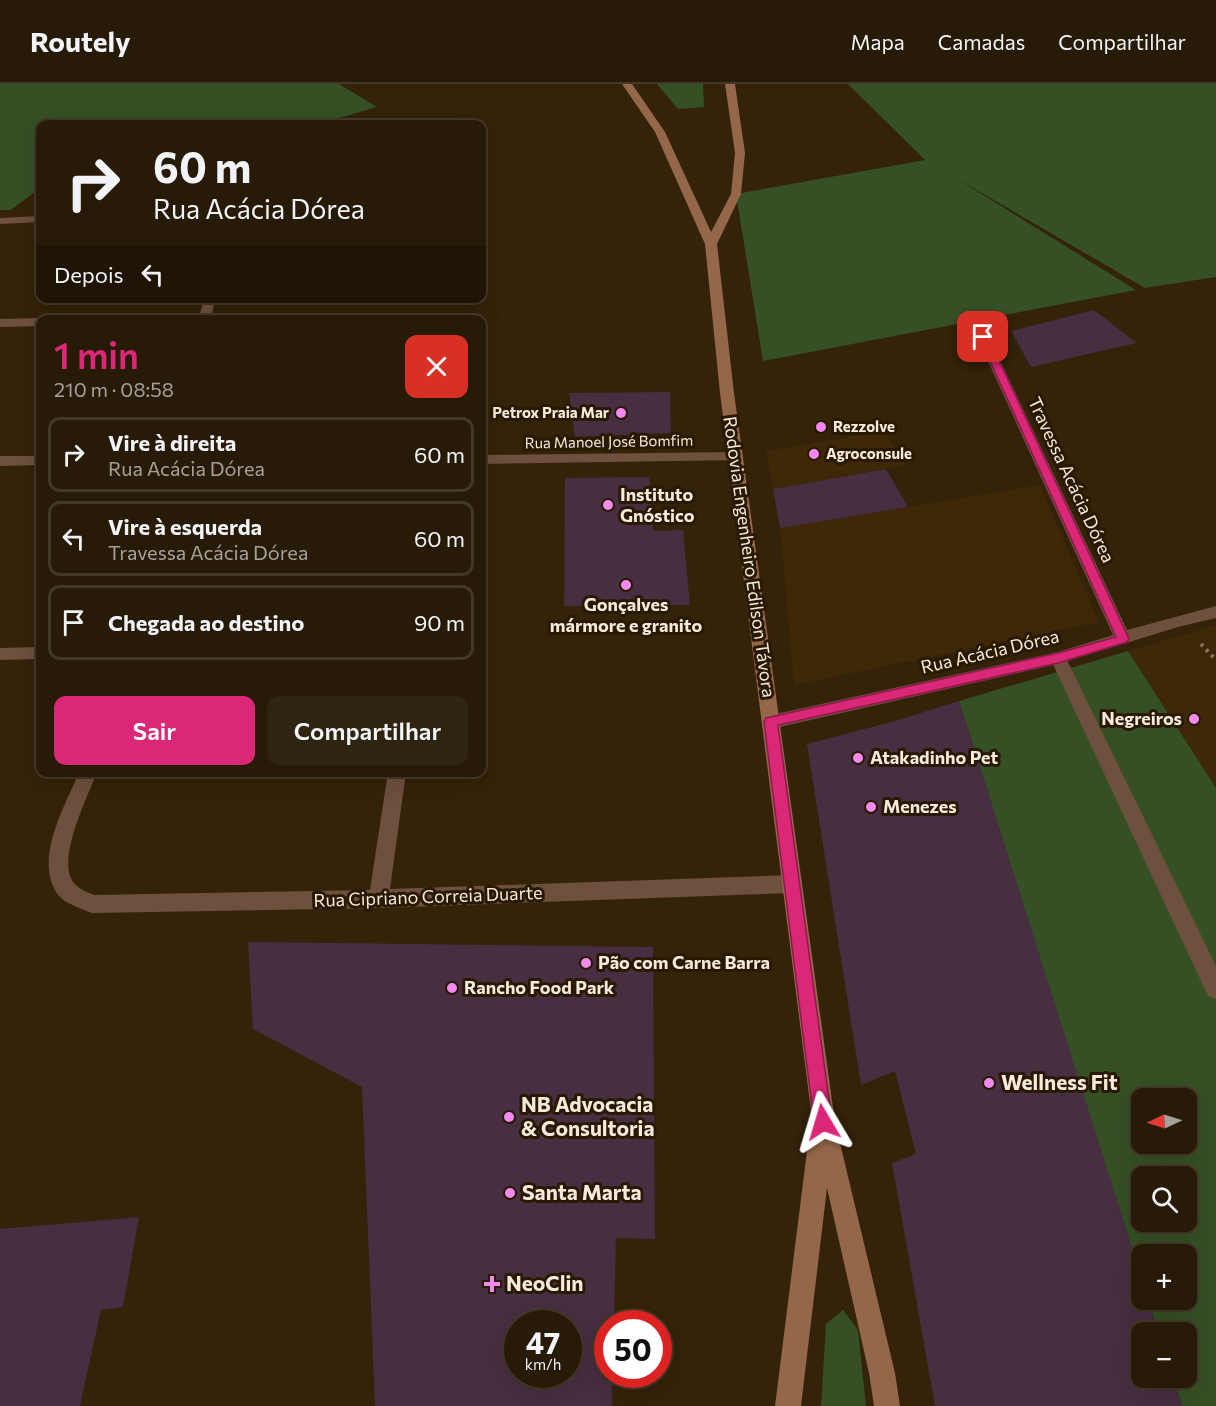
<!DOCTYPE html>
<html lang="pt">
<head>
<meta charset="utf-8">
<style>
	:root { --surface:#271a07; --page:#2f2311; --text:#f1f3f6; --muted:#a4a19b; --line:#433828; --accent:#db2777 }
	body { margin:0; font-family:Commissioner,sans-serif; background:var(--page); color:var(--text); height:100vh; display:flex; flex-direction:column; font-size:22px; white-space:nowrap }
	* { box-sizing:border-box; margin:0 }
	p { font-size:20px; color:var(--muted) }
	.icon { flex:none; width:33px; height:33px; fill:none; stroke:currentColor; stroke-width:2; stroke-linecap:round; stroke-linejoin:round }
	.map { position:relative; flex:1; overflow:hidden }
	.side { position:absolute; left:36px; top:231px; width:450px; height:462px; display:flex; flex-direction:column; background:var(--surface); border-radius:12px; box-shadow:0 6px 24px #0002,0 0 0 2px var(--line) }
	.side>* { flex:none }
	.guide { position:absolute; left:36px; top:36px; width:450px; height:183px; border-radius:12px; box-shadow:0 6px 24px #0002,0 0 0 2px var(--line); background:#271a07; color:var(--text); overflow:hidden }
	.needle { width:39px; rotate:266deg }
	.fabs { position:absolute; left:1131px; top:1004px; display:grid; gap:12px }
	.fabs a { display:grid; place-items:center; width:66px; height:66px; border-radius:12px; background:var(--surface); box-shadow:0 6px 24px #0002,0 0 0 2px var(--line); font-size:30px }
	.speed { position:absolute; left:504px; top:1226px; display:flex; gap:12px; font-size:30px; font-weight:700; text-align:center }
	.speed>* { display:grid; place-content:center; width:78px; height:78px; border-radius:50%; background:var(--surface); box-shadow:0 6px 24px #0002,0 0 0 2px var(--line); line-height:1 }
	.speed small { font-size:15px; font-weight:400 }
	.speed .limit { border:9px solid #d22; background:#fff; color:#111 }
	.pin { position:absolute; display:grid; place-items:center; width:51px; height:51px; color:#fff; margin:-26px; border-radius:12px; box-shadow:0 3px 9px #0006 }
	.me { position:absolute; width:66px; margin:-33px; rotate:353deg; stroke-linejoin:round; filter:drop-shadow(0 0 4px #0008) }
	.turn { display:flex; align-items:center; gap:21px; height:126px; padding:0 18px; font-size:27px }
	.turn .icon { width:78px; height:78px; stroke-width:2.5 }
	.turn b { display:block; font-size:42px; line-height:51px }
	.then { display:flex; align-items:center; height:57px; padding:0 18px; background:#0003; gap:12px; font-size:22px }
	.round { display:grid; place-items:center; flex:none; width:63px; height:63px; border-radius:12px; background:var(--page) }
	.summary { display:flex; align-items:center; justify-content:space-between; height:102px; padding:0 18px }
	h1 { font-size:36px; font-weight:600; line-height:45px; color:var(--accent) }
	.button { display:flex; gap:12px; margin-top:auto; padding:12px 18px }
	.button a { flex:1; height:69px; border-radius:12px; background:var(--accent); color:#fff; font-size:24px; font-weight:600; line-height:69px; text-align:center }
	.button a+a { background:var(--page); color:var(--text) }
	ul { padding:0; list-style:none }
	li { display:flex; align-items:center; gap:18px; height:75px; margin:0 12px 9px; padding:0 6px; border:3px solid var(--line); border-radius:12px }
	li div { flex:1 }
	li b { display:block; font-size:22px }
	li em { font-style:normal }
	header { display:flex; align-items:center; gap:36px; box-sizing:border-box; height:84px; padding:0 30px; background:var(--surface); border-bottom:2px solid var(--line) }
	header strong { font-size:28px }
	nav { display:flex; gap:33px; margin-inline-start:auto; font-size:21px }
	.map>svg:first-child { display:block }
	.built { fill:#3e2808 }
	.green { fill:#355025; fill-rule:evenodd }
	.building { fill:#472e40; fill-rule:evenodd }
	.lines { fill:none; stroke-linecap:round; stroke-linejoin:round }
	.path { stroke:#867662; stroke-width:4; stroke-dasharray:3 4.5; stroke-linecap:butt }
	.lane { fill:#6d503d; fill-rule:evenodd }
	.street { fill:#6d503d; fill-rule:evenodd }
	.secondary { fill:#956749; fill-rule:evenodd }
	.route { fill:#db2777; stroke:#8e194d; stroke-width:1.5 }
	.poi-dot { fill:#f38af2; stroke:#2a1902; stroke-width:2 }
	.labels { text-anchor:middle; stroke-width:6; stroke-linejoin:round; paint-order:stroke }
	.far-poi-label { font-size:15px; font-weight:bold; fill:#f6eadc; stroke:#2a1902; text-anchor:start }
	.far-street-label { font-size:15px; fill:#f6eadc; stroke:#2a1902 }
	.street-label { font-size:18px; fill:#f6eadc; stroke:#2a1902 }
	.poi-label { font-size:18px; font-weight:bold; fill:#f6eadc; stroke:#2a1902; text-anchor:start }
	.near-poi-label { font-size:21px; font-weight:bold; fill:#f6eadc; stroke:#2a1902; text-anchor:start }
</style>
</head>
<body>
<header>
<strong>Routely</strong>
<nav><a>Mapa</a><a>Camadas</a><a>Compartilhar</a></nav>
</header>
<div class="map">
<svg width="1216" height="1322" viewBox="0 0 1216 1322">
	<rect width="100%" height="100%" fill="#342209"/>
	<g class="built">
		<polygon points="884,347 906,381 773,405 766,367"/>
		<polygon points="1040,401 1099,538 794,601 780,444"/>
		<polygon points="1216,541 1216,704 1128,567"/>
	</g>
	<g class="green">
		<polygon points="0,0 339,0 377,23 319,40 40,40 40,104 11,126 0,126"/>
		<polygon points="657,0 703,0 704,23 678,25"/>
		<polygon points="848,0 1216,0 1216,193 1145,204 956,94 1136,206 763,277 736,110 925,76"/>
		<path d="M1128,567l88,137v618h-34l-9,-29h13v-45h-28l-10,-33h38v-45h-44l-1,25 -182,-578zM1142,1014h44v45h-44zM1142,1092h44v45h-44z"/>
		<polygon points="843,1226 858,1246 866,1322 821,1322 826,1240"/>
	</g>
	<g class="building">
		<polygon points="1094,226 1137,259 1031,283 1011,247"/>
		<polygon points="670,308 671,349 575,353 569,309"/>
		<polygon points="886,385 908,423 780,444 773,405"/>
		<polygon points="649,393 653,447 683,446 690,521 564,522 565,394"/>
		<polygon points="959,617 1142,1195 1142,1215 1148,1215 1158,1248 1142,1248 1142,1293 1173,1293 1182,1322 935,1322 892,1079 916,1070 895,987 861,1001 807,660 895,637"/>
		<path d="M248,858l405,5 2,292 -39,-1 -2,85h-6v51h4v32h-237l-13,-319 -109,-58zM518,1239h50v51h-50z"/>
		<polygon points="139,1133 123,1223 101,1226 80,1322 0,1322 0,1145"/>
	</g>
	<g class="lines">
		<polyline class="path" points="1201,560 1216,576"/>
		<polygon class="lane" points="1058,568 1064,569 1066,574 1216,882 1216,915 1208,912 1050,574 1052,569"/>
		<g class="street">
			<polygon points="40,132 40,138 0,140 0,134"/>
			<polygon points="204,214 216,214 210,236 106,236 112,232 200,230"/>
			<polygon points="40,234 44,236 40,236 40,242 0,243 0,235"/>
			<polygon points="983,249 989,253 1127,546 1216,522 1216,534 1178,543 1058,580 771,645 765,643 762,638 765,633 771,631 1058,568 1113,551 977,253"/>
			<polygon points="736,368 743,373 741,376 482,380 482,371"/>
			<polygon points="0,372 40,372 40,381 0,382"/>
			<polygon points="40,563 40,575 0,576 0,564"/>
			<path d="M79,688h18c-9,24 -42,89 -23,111 5,6 13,9 20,12l276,-5 18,-118h18l-16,117 402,-14 7,3 3,6 -3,6 -7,3 -413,15 -287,5c-10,-4 -26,-9 -33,-17 -27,-35 6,-89 20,-124z"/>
		</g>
		<polygon class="secondary" points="622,0 632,0 665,48 711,148 731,110 735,69 725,0 735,0 745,69 741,110 717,160 734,309 835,1038 895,1289 900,1322 874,1322 869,1289 827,1104 801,1322 775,1322 809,1051 813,1043 720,309 705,160 655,48"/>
	</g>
	<polygon class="route" points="983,250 988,253 1129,555 1127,558 1058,579 778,641 832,1038 829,1044 823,1046 817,1044 814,1038 764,638 766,634 1058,569 1116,553 979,253"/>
	<g class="poi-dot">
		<circle cx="621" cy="329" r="6"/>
		<circle cx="821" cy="343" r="6"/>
		<circle cx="814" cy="370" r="6"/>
		<circle cx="608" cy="421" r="6"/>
		<circle cx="626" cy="501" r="6"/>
		<circle cx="1194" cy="635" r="6"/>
		<circle cx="858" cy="674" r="6"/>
		<circle cx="871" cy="723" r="6"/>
		<circle cx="586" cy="879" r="6"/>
		<circle cx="452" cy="904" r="6"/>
		<circle cx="989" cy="999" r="6"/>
		<circle cx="509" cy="1033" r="6"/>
		<circle cx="510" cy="1109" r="6"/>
		<path d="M489 1191h6v6h6v6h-6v6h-6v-6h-6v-6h6z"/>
	</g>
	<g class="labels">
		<g class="far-poi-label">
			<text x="609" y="334" text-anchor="end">Petrox Praia Mar</text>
			<text x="833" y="348">Rezzolve</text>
			<text x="826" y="375">Agroconsule</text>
		</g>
		<g class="far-street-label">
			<text transform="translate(609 358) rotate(-1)" y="5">Rua Manoel José Bomfim</text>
		</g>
		<g class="street-label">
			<text transform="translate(1071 396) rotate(65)" y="6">Travessa Acácia Dórea</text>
			<text transform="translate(749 473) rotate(82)" y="6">Rodovia Engenheiro Edilson Távora</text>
			<text transform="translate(990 568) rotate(-13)" y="6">Rua Acácia Dórea</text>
			<text transform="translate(428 813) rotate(-2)" y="6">Rua Cipriano Correia Duarte</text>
		</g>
		<g class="poi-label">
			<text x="620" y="417">Instituto<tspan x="620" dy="21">Gnóstico</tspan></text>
			<text x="626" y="527" text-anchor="middle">Gonçalves<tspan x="626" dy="21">mármore e granito</tspan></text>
			<text x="1182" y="641" text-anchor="end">Negreiros</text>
			<text x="870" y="680">Atakadinho Pet</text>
			<text x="883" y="729">Menezes</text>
			<text x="598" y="885">Pão com Carne Barra</text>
			<text x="464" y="910">Rancho Food Park</text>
		</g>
		<g class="near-poi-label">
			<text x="1001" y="1006">Wellness Fit</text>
			<text x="521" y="1028">NB Advocacia<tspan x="521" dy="24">&amp; Consultoria</tspan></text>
			<text x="522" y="1116">Santa Marta</text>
			<text x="506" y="1207">NeoClin</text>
		</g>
	</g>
</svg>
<div class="fabs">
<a><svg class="needle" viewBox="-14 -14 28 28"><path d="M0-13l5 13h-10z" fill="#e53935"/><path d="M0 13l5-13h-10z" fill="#a4a19b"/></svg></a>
<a><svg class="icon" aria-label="search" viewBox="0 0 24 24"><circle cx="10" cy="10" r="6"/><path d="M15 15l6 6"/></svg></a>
<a>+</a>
<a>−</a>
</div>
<div class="speed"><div>47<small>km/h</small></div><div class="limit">50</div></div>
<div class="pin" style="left:983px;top:253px;background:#d93025"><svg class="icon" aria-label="arrive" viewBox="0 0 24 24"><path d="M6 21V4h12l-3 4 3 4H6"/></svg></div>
<svg class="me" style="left:823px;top:1038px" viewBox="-20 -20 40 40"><path d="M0-17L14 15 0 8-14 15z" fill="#db2777" stroke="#fff" stroke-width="4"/></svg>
<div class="guide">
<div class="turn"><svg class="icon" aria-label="right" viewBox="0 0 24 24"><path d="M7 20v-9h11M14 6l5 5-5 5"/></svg><div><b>60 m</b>Rua Acácia Dórea</div></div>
<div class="then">Depois<svg class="icon" aria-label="left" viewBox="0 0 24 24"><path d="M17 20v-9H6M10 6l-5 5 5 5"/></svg></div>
</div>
<section class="side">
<div class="summary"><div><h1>1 min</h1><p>210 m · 08:58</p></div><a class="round" style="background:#d93025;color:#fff"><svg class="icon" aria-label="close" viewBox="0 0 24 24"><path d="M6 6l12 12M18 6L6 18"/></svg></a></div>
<ul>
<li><svg class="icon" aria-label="right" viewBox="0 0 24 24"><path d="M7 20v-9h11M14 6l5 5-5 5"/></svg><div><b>Vire à direita</b><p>Rua Acácia Dórea</p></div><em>60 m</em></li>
<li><svg class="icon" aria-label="left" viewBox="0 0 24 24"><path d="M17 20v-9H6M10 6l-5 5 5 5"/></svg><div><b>Vire à esquerda</b><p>Travessa Acácia Dórea</p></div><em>60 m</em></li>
<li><svg class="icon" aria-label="arrive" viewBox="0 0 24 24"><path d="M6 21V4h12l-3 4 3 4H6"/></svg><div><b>Chegada ao destino</b></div><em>90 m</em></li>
</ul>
<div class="button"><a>Sair</a><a>Compartilhar</a></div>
</section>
</div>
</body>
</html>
